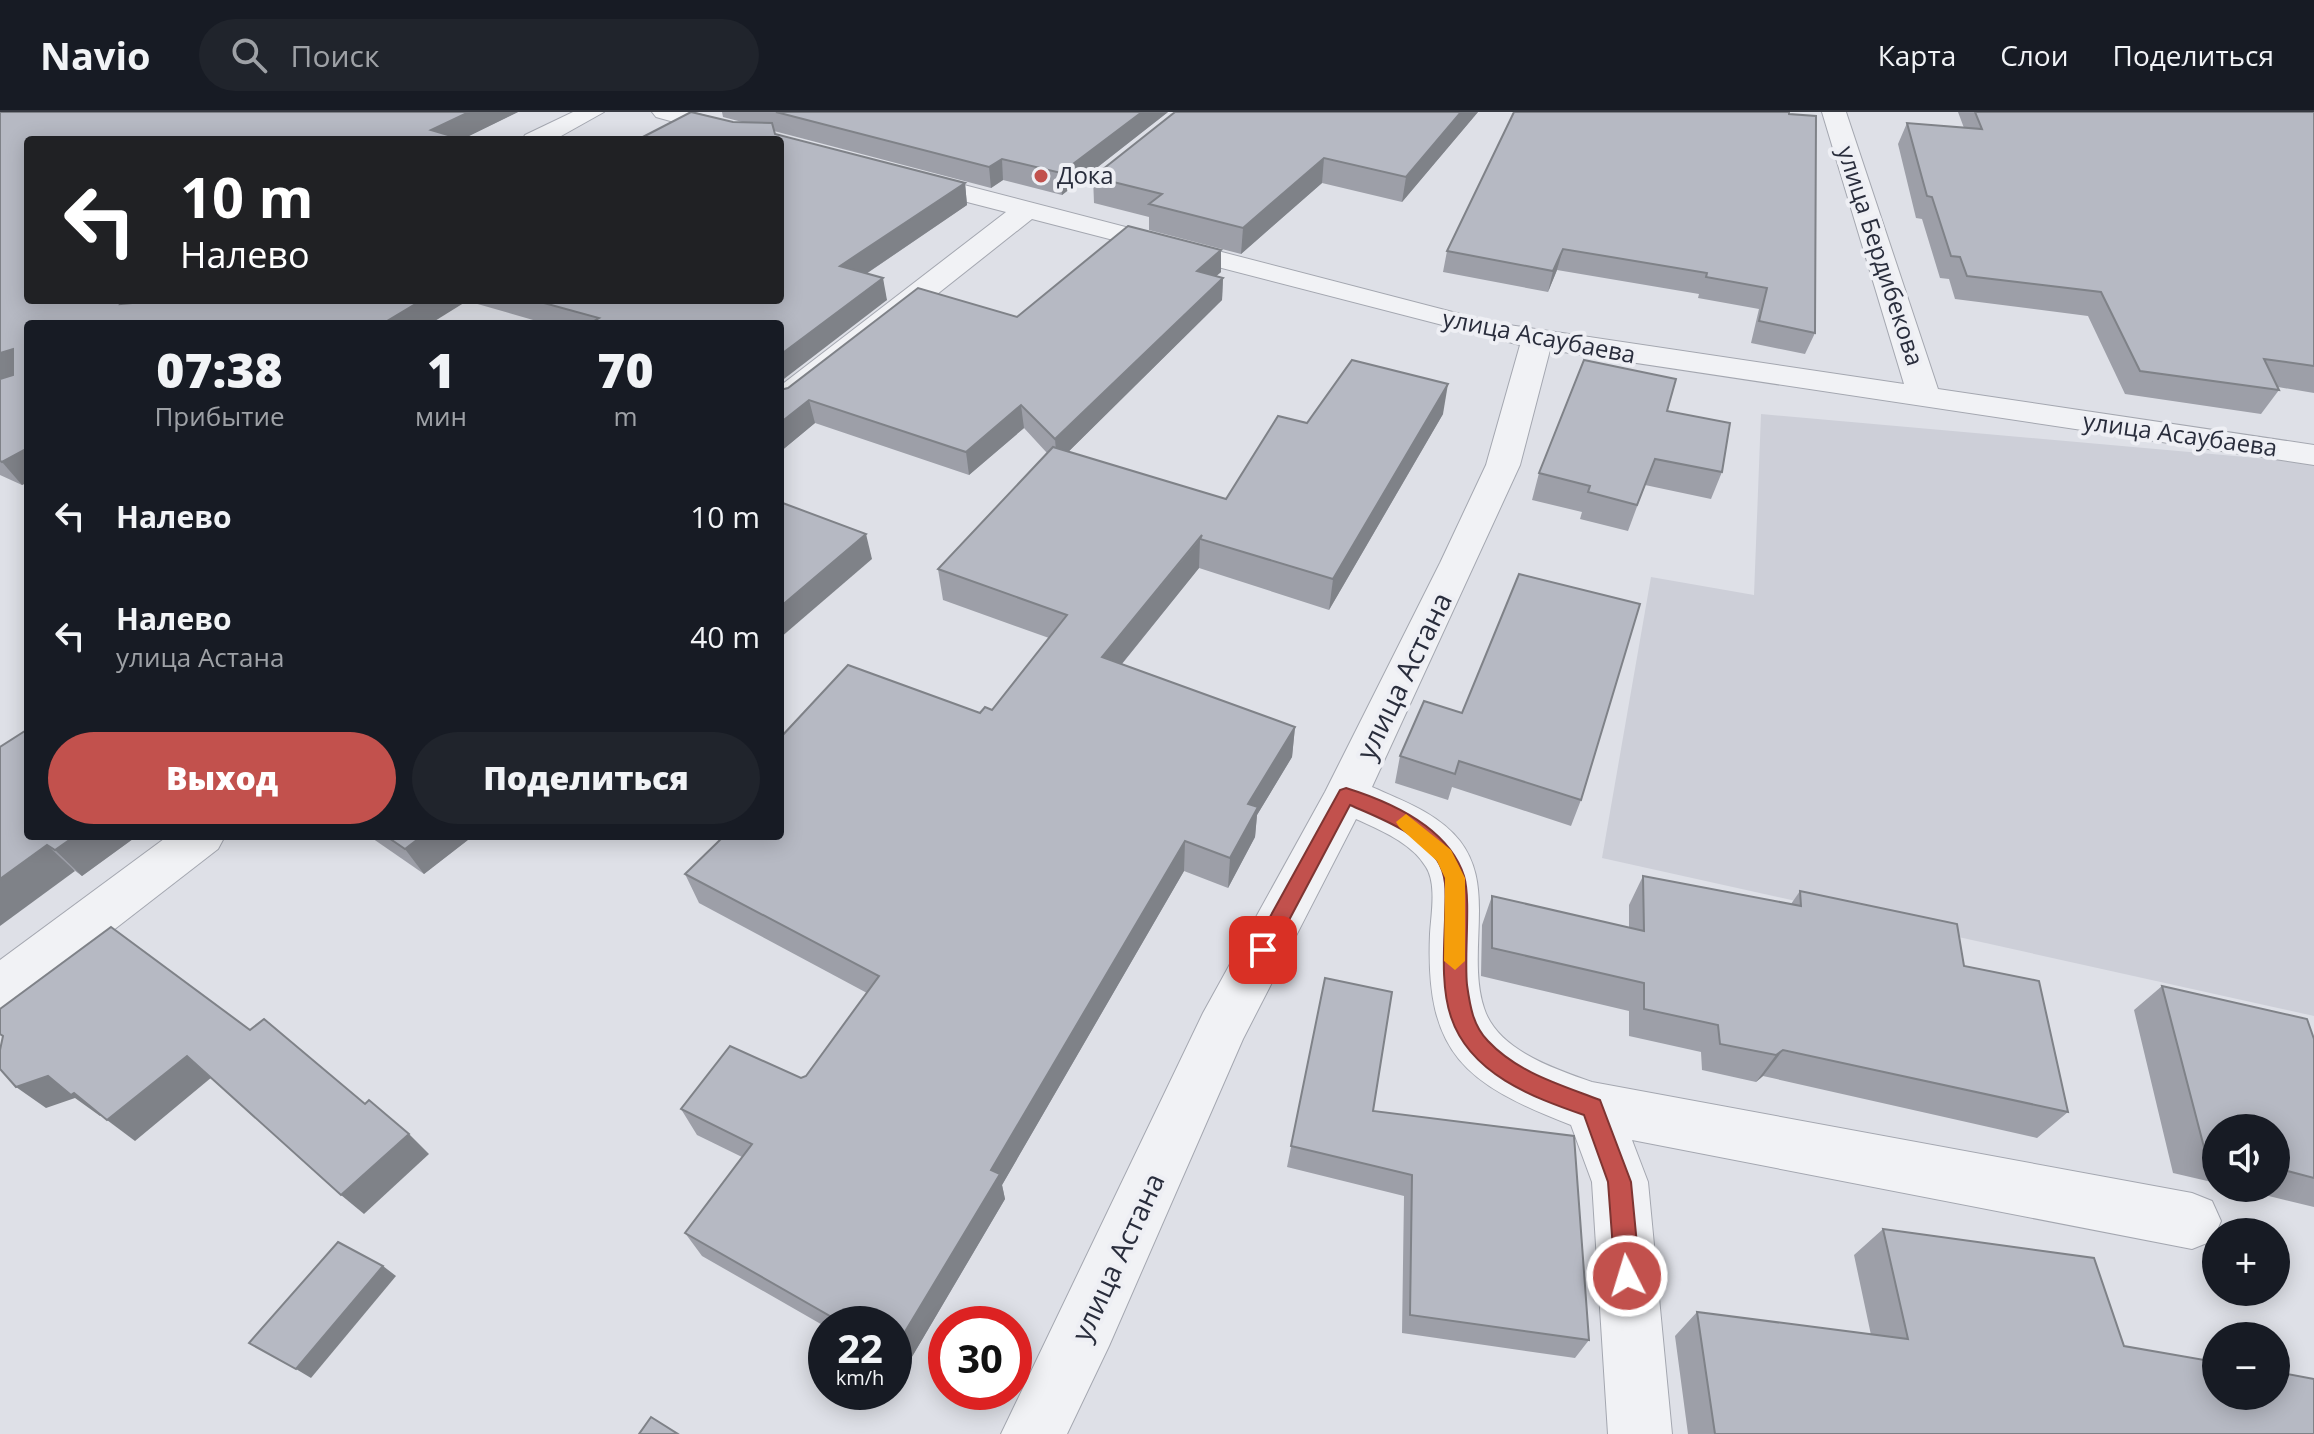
<!DOCTYPE html>
<html lang="ru">
<head>
<meta charset="utf-8">
<style>
	:root { --surface:#171b24; --page:#20242c; --text:#f1f3f6; --muted:#9ea1a6; --line:#363941; --accent:#c2514d }
	body { margin:0; font-family:"Open Sans",sans-serif; background:var(--page); color:var(--text); height:100vh; display:flex; flex-direction:column; font-size:30px; white-space:nowrap }
	* { box-sizing:border-box; margin:0 }
	p { font-size:26px; color:var(--muted) }
	.icon { flex:none; width:44px; height:44px; fill:none; stroke:currentColor; stroke-width:2; stroke-linecap:round; stroke-linejoin:round }
	.map { position:relative; flex:1; overflow:hidden }
	.side { position:absolute; left:24px; top:208px; width:760px; height:520px; display:flex; flex-direction:column; background:var(--surface); border-radius:8px; box-shadow:0 4px 20px #0003 }
	.side>* { flex:none }
	.hud { position:absolute; left:24px; top:24px; width:760px; height:168px; border-radius:8px; box-shadow:0 4px 20px #0003; background:#202124; color:#fff; overflow:hidden }
	.buttons { position:absolute; left:2202px; top:1002px; display:grid; gap:16px }
	.buttons a { display:grid; place-items:center; width:88px; height:88px; border-radius:50%; background:var(--surface); box-shadow:0 4px 20px #0003; font-size:40px }
	.speed { position:absolute; left:808px; top:1194px; display:flex; gap:16px; font-size:40px; font-weight:700; text-align:center }
	.speed>* { display:grid; place-content:center; width:104px; height:104px; border-radius:50%; background:var(--surface); box-shadow:0 4px 20px #0003; line-height:1 }
	.speed small { font-size:20px; font-weight:400 }
	.speed .limit { border:12px solid #d22; background:#fff; color:#111 }
	.pin { position:absolute; display:grid; place-items:center; width:68px; height:68px; color:#fff; margin:-34px; border-radius:16px; box-shadow:0 4px 12px #0006 }
	.me { position:absolute; width:88px; margin:-44px; rotate:355deg; stroke-linejoin:round; filter:drop-shadow(0 0 6px #0008) }
	.turn { display:flex; align-items:center; gap:28px; height:168px; padding:0 24px; font-size:36px }
	.turn .icon { width:104px; height:104px; stroke-width:2.5 }
	.turn b { display:block; font-size:56px; line-height:68px }
	.eta { display:flex; justify-content:space-evenly; align-items:center; height:136px; text-align:center }
	.eta b { font-size:48px; font-weight:800; line-height:56px }
	.button { display:flex; gap:16px; margin-top:auto; padding:16px 24px }
	.button a { flex:1; height:92px; border-radius:48px; background:var(--accent); color:#fff; font-size:32px; font-weight:800; line-height:92px; text-align:center }
	.button a+a { background:var(--page); color:var(--text) }
	ul { padding:0; list-style:none }
	li { display:flex; align-items:center; gap:24px; height:120px; padding:0 24px }
	li div { flex:1 }
	li b { display:block; font-size:30px }
	li em { font-style:normal }
	header { display:flex; align-items:center; gap:48px; box-sizing:border-box; height:112px; padding:0 40px; background:var(--surface); border-bottom:2px solid var(--line) }
	header strong { font-size:38px }
	nav { display:flex; gap:44px; margin-inline-start:auto; font-size:28px }
	.search { width:560px; height:72px; background:var(--page); display:flex; align-items:center; gap:20px; box-sizing:border-box; padding:0 28px; border-radius:44px; color:var(--muted); font-size:30px }
	.map>svg:first-child { display:block }
	.built { fill:#cdcfd8 }
	.lines { fill:none; stroke-linecap:round; stroke-linejoin:round }
	.minor-casing { stroke:#a4a7b0; stroke-width:2 }
	.minor { fill:#f1f2f5; fill-rule:evenodd }
	.wall { fill:#9d9fa8 }
	.shaded-wall { fill:#7f8288 }
	.building { fill:#b6b9c3; stroke:#7f8288; stroke-width:2 }
	.route { fill:#c2514d; stroke:#7e3532; stroke-width:2 }
	.slow { fill:#f59e0b }
	.poi-dot { fill:#c2514d; stroke:#eeeff4; stroke-width:3 }
	.labels { text-anchor:middle; stroke-width:8; stroke-linejoin:round; paint-order:stroke }
	.far-poi-label { font-size:24px; fill:#292d3c; stroke:#eeeff4; text-anchor:start }
	.far-street-label { font-size:24px; fill:#292d3c; stroke:#eeeff4 }
	.street-label { font-size:28px; fill:#292d3c; stroke:#eeeff4 }
</style>
</head>
<body>
<header>
<strong>Navio</strong>
<div class="search"><svg class="icon" aria-label="search" viewBox="0 0 24 24"><circle cx="10" cy="10" r="6"/><path d="M15 15l6 6"/></svg>Поиск</div>
<nav><a>Карта</a><a>Слои</a><a>Поделиться</a></nav>
</header>
<div class="map">
<svg width="2314" height="1322" viewBox="0 0 2314 1322">
	<rect width="100%" height="100%" fill="#dee0e7"/>
	<polygon class="built" points="1761,302 2314,351 2314,904 1602,746 1651,465 1754,483"/>
	<g class="lines">
		<g class="minor-casing">
			<g id="minor">
				<polygon points="573,0 604,0 554,28 522,28 525,23"/>
				<polygon points="652,0 691,0 776,23 779,28 739,28 656,5"/>
				<path d="M1822,0h24l92,277 376,56v20l-764,-115 -30,115 -148,322c31,14 66,26 88,54 16,21 19,44 19,69 0,32 -5,68 5,98 13,42 71,61 108,74l600,111 20,8 9,20 -9,20 -20,8 -560,-109 16,42 24,252h-64l-16,-252 -21,-57c-106,-41 -146,-71 -141,-191 1,-19 7,-50 -4,-67 -14,-24 -46,-37 -70,-48l-113,220 -134,307 -42,88h-66l202,-421 122,-221 115,-229 46,-98 34,-120 -488,-126 -240,190 -12,3v-26l226,-174 -105,-27 -4,-6 13,-8 585,152 409,61z"/>
				<polygon points="168,724 225,724 218,737 18,892 0,899 0,848"/>
			</g>
		</g>
		<use href="#minor" class="minor"/>
	</g>
	<g class="wall">
		<polygon points="0,0 518,0 462,27 28,188 780,188 733,10 742,10 723,5 722,0 1168,0 1062,83 1003,68 991,76 774,19 775,22 965,71 967,93 866,162 887,188 780,212 547,212 467,189 28,212 28,370 22,373 0,363"/>
		<polygon points="1175,0 1478,0 1402,90 1322,71 1241,142 1149,118 1149,105 1094,91 1093,65"/>
		<polygon points="1958,0 2314,0 2314,281 2278,275 2279,278 2261,302 2125,282 2088,204 1955,187 1949,167 1940,166 1922,107 1916,106 1898,32 1907,11 1964,16"/>
		<polygon points="1789,2 1815,221 1805,242 1751,231 1759,197 1698,186 1699,182 1557,158 1548,180 1443,160 1447,139"/>
		<polygon points="1221,138 1221,160 1216,164 1223,166 1222,188 1068,340 1226,387 1307,311 1443,302 1329,498 1199,456 1122,552 1295,615 1292,645 1257,703 1255,725 1228,776 1184,759 1002,1073 1005,1087 903,1260 894,1254 894,1212 826,1212 826,1215 702,1144 685,1121 742,1045 697,1023 681,997 806,964 867,881 699,791 685,762 720,728 710,724 780,724 980,601 992,598 1049,526 943,488 938,457 1047,341 1024,316 969,363 815,311 780,340 780,278 1017,205"/>
		<polygon points="1667,299 1722,360 1711,387 1645,373 1628,419 1580,407 1582,400 1532,388 1539,361"/>
		<polygon points="1462,601 1581,688 1571,714 1452,675 1448,688 1395,671 1400,644"/>
		<polygon points="28,724 137,724 82,764"/>
		<polygon points="369,724 473,724 424,762"/>
		<polygon points="1643,764 1791,792 1800,779 1964,854 2068,1000 2037,1026 1763,964 1756,970 1702,958 1701,940 1629,924 1629,899 1481,864 1482,813 1492,784 1629,816 1629,793"/>
		<polygon points="1325,866 1373,999 1589,1228 1575,1246 1402,1221 1404,1084 1287,1055"/>
		<polygon points="2162,874 2314,927 2314,1095 2236,1076 2276,1076 2276,1016 2216,1016 2216,1071 2173,1061 2134,898"/>
		<polygon points="1883,1117 2124,1234 2314,1322 1688,1322 1675,1224 1697,1200 1871,1223 1854,1143"/>
	</g>
	<g class="shaded-wall">
		<polygon points="469,0 518,0 461,28 431,18"/>
		<polygon points="1142,0 1168,0 1062,83 1061,61"/>
		<polygon points="1461,0 1478,0 1402,90 1406,65"/>
		<polygon points="1324,46 1322,71 1241,142 1243,116"/>
		<polygon points="1002,47 1003,68 991,76 989,55"/>
		<polygon points="965,71 967,93 845,176 840,154"/>
		<polygon points="1563,137 1557,158 1548,180 1553,159"/>
		<polygon points="1221,138 1221,160 1197,181 1197,159"/>
		<polygon points="883,166 887,188 780,270 780,243"/>
		<polygon points="1223,166 1222,188 1057,351 1055,327"/>
		<polygon points="122,188 171,188 120,192"/>
		<polygon points="422,188 467,188 467,189 430,212 382,212"/>
		<polygon points="13,237 28,257 0,270 0,241"/>
		<polygon points="1448,272 1443,302 1329,498 1333,467"/>
		<polygon points="809,288 815,311 780,340 780,311"/>
		<polygon points="1021,293 1024,316 969,363 966,340"/>
		<polygon points="28,336 28,370 22,373 2,350"/>
		<polygon points="866,422 872,447 780,526 780,495"/>
		<polygon points="1200,427 1199,456 1103,575 1102,545"/>
		<polygon points="1295,615 1292,645 1257,703 1255,725 1228,776 1230,746 1248,692"/>
		<polygon points="75,724 137,724 82,764 55,738"/>
		<polygon points="422,724 473,724 424,762 405,737"/>
		<polygon points="1185,729 1184,759 1002,1073 1005,1087 903,1260 894,1242 894,1238 991,1058"/>
		<polygon points="47,733 75,759 0,814 0,767"/>
		<polygon points="1783,938 1763,964 1756,970 1776,943"/>
		<polygon points="187,944 212,965 135,1029 107,1008"/>
		<polygon points="48,964 74,981 103,1001 100,1004 75,986 46,996 16,975"/>
		<polygon points="409,1022 429,1042 364,1102 341,1083"/>
		<polygon points="383,1154 396,1164 311,1266 296,1257"/>
	</g>
	<g class="building">
		<polygon points="0,0 469,0 431,18 465,28 28,28 28,188 122,188 120,192 166,188 422,188 382,212 28,212 28,336 2,350 0,349 0,267 13,263 13,237 0,241"/>
		<polygon points="691,0 733,10 772,11 775,22 965,71 840,154 883,166 780,243 780,212 589,212 599,206 533,188 780,188 780,28 637,28"/>
		<polygon points="776,0 1142,0 1061,61 1002,47 989,55"/>
		<polygon points="1175,0 1461,0 1406,65 1324,46 1243,116 1149,92 1162,82 1093,65"/>
		<polygon points="1514,0 1789,0 1789,2 1816,4 1815,221 1759,209 1767,176 1706,165 1707,161 1563,137 1553,159 1447,139"/>
		<polygon points="1975,0 2314,0 2314,254 2264,247 2279,278 2140,259 2101,180 1967,164 1960,145 1951,144 1932,85 1927,84 1907,11 1982,17"/>
		<polygon points="1128,114 1221,138 1197,159 1223,166 1055,327 1021,293 966,340 809,288 780,311 780,278 788,276 918,176 1017,205"/>
		<polygon points="1352,248 1448,272 1333,467 1200,427 1202,423 1102,545 1295,615 1248,692 1258,695 1230,746 1185,729 991,1058 1000,1062 894,1238 894,1212 844,1212 685,1121 752,1032 681,997 730,934 801,966 806,964 879,864 685,762 724,724 780,724 780,626 848,553 980,601 985,595 992,598 1067,503 938,457 1053,335 1226,387 1278,304 1307,311"/>
		<polygon points="1584,248 1676,267 1667,299 1730,311 1722,360 1655,347 1637,393 1588,380 1590,374 1539,361"/>
		<polygon points="780,390 866,422 780,495"/>
		<polygon points="1519,462 1640,492 1581,688 1459,649 1455,662 1400,644 1424,589 1462,601"/>
		<polygon points="28,617 28,724 75,724 55,738 47,733 0,767 0,635"/>
		<polygon points="386,724 422,724 405,737"/>
		<polygon points="1643,764 1801,794 1800,779 1957,812 1964,854 2039,869 2068,1000 1783,938 1776,943 1720,932 1718,913 1644,897 1644,871 1492,836 1492,784 1644,819"/>
		<polygon points="111,815 250,918 264,907 365,992 369,988 409,1022 341,1083 187,944 107,1008 74,981 71,983 48,964 16,975 0,957 0,938 3,924 0,922 0,897"/>
		<polygon points="1325,866 1392,880 1373,999 1574,1024 1589,1228 1410,1203 1412,1063 1291,1034"/>
		<polygon points="2162,874 2307,907 2314,927 2314,1066 2276,1056 2276,1016 2216,1016 2216,1042 2205,1039"/>
		<polygon points="1883,1117 2094,1146 2124,1234 2216,1250 2216,1284 2276,1284 2276,1260 2314,1267 2314,1322 1715,1322 1697,1200 1908,1227"/>
		<polygon points="338,1130 383,1154 296,1257 249,1231"/>
		<polygon points="651,1305 678,1322 639,1322"/>
	</g>
	<path class="route" d="M1346,676c45,14 102,39 118,88 7,23 0,80 3,109 3,21 6,41 21,56 30,32 73,44 112,59l31,82 9,94 -4,9 -9,4 -8,-4 -4,-9 -7,-94 -24,-67c-52,-18 -114,-41 -133,-98 -10,-29 -7,-67 -6,-97 0,-20 4,-42 -8,-60 -21,-29 -56,-41 -87,-55l-80,151h-15l-3,-6 3,-6 85,-154z"/>
	<polygon class="slow" points="1406,702 1451,738 1465,766 1465,849 1455,858 1444,849 1445,766 1437,749 1399,715 1396,710"/>
	<circle class="poi-dot" cx="1041" cy="64" r="8"/>
	<g class="labels">
		<g class="far-poi-label">
			<text x="1057" y="72">Дока</text>
		</g>
		<g class="far-street-label">
			<text transform="translate(1880 144) rotate(72)" y="8">улица Бердибекова</text>
			<text transform="translate(1539 225) rotate(11)" y="8">улица Асаубаева</text>
			<text transform="translate(2180 323) rotate(8)" y="8">улица Асаубаева</text>
		</g>
		<g class="street-label">
			<text transform="translate(1404 564) rotate(-64)" y="10">улица Астана</text>
			<text transform="translate(1118 1145) rotate(-65)" y="10">улица Астана</text>
		</g>
	</g>
</svg>
<div class="buttons">
<a><svg class="icon" aria-label="sound" viewBox="0 0 24 24"><path d="M4 9h4l5-4v14l-5-4H4zM17 9q2 3 0 6"/></svg></a>
<a>+</a>
<a>−</a>
</div>
<div class="speed"><div>22<small>km/h</small></div><div class="limit">30</div></div>
<div class="pin" style="left:1263px;top:838px;background:#d93025"><svg class="icon" aria-label="arrive" viewBox="0 0 24 24"><path d="M6 21V4h12l-3 4 3 4H6"/></svg></div>
<svg class="me" style="left:1627px;top:1164px" viewBox="-20 -20 40 40"><circle r="17" fill="#c2514d" stroke="#fff" stroke-width="3"/><path d="M0-11L8 9 0 5-8 9z" fill="#fff"/></svg>
<div class="hud">
<div class="turn"><svg class="icon" aria-label="left" viewBox="0 0 24 24"><path d="M17 20v-9H6M10 6l-5 5 5 5"/></svg><div><b>10 m</b>Налево</div></div>
</div>
<section class="side">
<div class="eta">
<div><b>07:38</b><p>Прибытие</p></div>
<div><b>1</b><p>мин</p></div>
<div><b>70</b><p>m</p></div>
</div>
<ul>
<li><svg class="icon" aria-label="left" viewBox="0 0 24 24"><path d="M17 20v-9H6M10 6l-5 5 5 5"/></svg><div><b>Налево</b></div><em>10 m</em></li>
<li><svg class="icon" aria-label="left" viewBox="0 0 24 24"><path d="M17 20v-9H6M10 6l-5 5 5 5"/></svg><div><b>Налево</b><p>улица Астана</p></div><em>40 m</em></li>
</ul>
<div class="button"><a>Выход</a><a>Поделиться</a></div>
</section>
</div>
</body>
</html>
